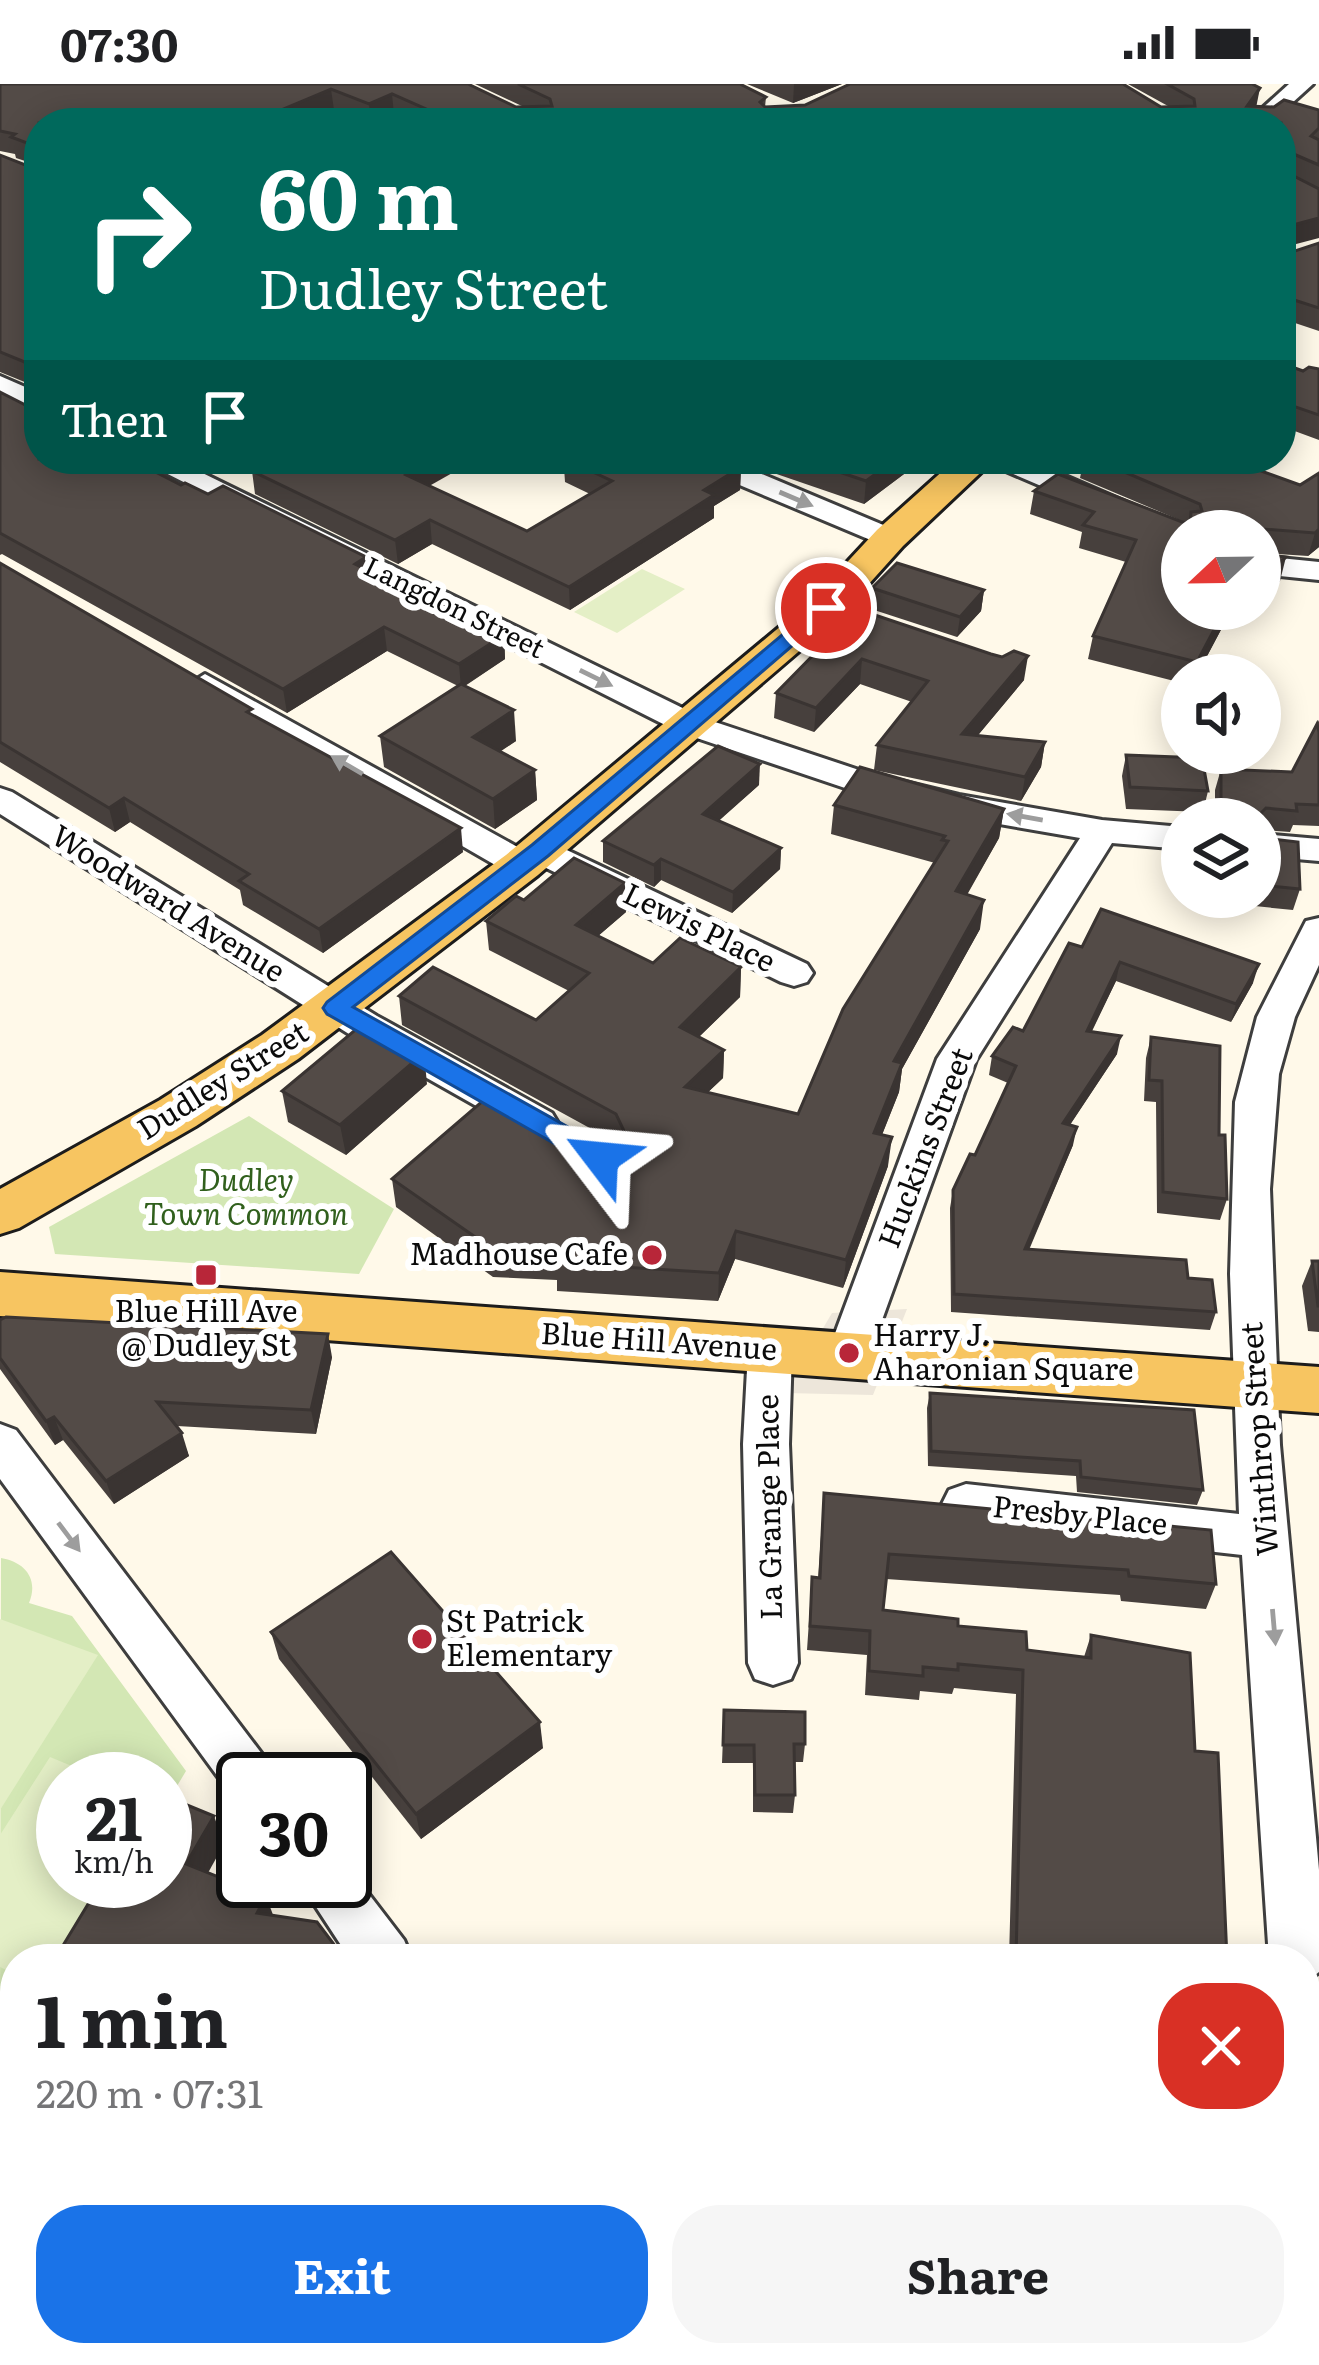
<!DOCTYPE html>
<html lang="en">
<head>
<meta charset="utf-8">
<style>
	:root { --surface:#fff; --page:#f6f6f6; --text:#202124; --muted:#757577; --accent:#1a73e8 }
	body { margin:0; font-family:Literata,serif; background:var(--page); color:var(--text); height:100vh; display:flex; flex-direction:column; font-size:45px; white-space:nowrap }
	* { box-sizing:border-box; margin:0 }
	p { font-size:39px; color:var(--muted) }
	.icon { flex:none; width:66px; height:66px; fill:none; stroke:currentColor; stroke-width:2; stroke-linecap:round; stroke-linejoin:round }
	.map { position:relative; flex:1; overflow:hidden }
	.side { position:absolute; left:0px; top:1860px; width:1320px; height:423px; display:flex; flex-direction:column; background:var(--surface); border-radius:48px 48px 0 0; box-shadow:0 6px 30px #0003 }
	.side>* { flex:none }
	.hud { position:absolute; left:24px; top:24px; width:1272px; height:366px; border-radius:48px; box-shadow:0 6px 30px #0003; background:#00695c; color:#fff; overflow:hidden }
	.needle { width:78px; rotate:248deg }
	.fabs { position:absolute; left:1161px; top:426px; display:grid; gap:24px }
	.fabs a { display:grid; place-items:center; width:120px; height:120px; border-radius:50%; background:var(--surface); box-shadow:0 6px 30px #0003; font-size:60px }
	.speed { position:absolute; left:36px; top:1668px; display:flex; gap:24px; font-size:60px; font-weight:700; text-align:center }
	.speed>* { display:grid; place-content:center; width:156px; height:156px; border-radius:50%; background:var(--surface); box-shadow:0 6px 30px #0003; line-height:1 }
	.speed small { font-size:30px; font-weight:400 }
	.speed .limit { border:6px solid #111; border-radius:18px; background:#fff; color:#111 }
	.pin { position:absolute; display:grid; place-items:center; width:102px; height:102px; color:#fff; margin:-51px; border:6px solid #fff; border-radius:50%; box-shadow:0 3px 12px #0007 }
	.me { position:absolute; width:132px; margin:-66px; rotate:299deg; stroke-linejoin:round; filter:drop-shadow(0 0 9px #0008) }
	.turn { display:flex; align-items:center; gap:42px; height:252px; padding:0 36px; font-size:54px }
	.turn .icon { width:156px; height:156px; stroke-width:2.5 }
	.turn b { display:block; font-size:84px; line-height:102px }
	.then { display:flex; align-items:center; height:114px; padding:0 36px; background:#0003; gap:24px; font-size:45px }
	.round { display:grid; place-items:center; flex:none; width:126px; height:126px; border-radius:48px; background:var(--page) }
	.headline { display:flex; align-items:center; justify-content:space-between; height:204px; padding:0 36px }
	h1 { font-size:72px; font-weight:700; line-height:90px }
	.action { display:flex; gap:24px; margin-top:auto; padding:24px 36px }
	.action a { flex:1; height:138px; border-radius:48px; background:var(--accent); color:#fff; font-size:48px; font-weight:700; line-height:138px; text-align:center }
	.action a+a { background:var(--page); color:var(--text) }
	.status { display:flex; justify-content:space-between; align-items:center; height:84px; padding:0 60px; background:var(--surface); direction:ltr }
	.status svg { height:33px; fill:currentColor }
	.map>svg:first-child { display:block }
	.green { fill:#d3e7b4 }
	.pitch { fill:#e4efc6 }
	.plaza { fill:#ede6da }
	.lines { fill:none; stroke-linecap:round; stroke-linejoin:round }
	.minor-casing { stroke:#3e3e3e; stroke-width:6 }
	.major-casing { stroke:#1c1c1c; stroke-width:6 }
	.minor { fill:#fff; fill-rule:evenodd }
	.major { fill:#f7c561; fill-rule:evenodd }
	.wall { fill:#47403d }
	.shaded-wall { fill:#3a3432 }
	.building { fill:#534b47; stroke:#3a3432; stroke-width:3 }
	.oneway { fill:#9d9d9d }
	.route { fill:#1a73e8; stroke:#114b97; stroke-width:3 }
	.poi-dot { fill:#b82639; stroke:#fff; stroke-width:4.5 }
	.labels { text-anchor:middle; stroke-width:12; stroke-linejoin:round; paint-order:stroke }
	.far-street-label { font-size:27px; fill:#0b0b0b; stroke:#fff }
	.street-label { font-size:30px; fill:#0b0b0b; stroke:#fff }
	.park-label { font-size:30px; font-style:italic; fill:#31601d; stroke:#fff }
	.poi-label { font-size:30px; fill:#0b0b0b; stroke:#fff; text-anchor:start }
</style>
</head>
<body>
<div class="status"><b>07:30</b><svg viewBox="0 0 49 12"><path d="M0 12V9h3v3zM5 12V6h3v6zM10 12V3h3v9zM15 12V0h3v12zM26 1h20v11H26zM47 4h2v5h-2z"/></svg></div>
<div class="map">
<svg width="1319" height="2281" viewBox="0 0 1319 2281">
	<rect width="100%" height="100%" fill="#fff9e9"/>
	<g class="green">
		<polygon points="249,1032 394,1125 359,1190 55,1170 49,1143"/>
		<path d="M1,1474c24,4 38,21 28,45l43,13 114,155 -21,35v-27h-102v102l10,78h-58v59l-15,-6z"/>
	</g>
	<g class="pitch">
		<polygon points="642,485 685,505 617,549 574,528"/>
		<polygon points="0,1535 98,1571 0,1726"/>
		<polygon points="50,1673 103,1695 63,1695 63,1797 102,1797 55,1875 15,1875 15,1890 0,1883 0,1751"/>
	</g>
	<polygon class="plaza" points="907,1225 873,1311 785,1309 832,1229"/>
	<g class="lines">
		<g class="minor-casing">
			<g id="minor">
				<polygon points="1289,0 1313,0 1270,39 1246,39"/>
				<polygon points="0,292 39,309 39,327 0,310"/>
				<polygon points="138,375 174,375 703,634 868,689 959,711 1102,736 1182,743 1182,765 1112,759 976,976 865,1283 849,1289 833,1283 827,1271 937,975 1080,754 959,733 845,704 679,648"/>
				<polygon points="688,375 726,375 900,448 905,454 900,460 880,460 692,381"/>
				<polygon points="988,375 1026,375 1193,447 1182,447 1182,461 1172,458 992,381"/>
				<polygon points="1260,472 1319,478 1319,496 1260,490"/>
				<polygon points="205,590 523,766 528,759 552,759 807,880 813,889 807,898 794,902 781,898 540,781 535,789 509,789 194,607 189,600"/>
				<polygon points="0,704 12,708 377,932 552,1029 558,1039 552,1049 538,1054 524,1049 349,950 0,730"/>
				<polygon points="1260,750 1319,755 1319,777 1260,772"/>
				<polygon points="1319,834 1319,881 1295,933 1279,990 1270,1105 1280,1361 1319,1786 1319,1888 1305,1899 1305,1875 1269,1875 1242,1471 966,1440 949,1434 942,1420 949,1406 966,1400 1239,1430 1230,1190 1235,1018 1257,933 1306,837"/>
				<polygon points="770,1249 786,1255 792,1267 789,1360 798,1579 791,1595 773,1601 755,1595 748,1579 743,1360 748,1267 754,1255"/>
				<polygon points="0,1340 16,1346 268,1678 276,1695 243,1695 243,1717 232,1712 0,1395"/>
				<polygon points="345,1779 404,1856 412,1875 350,1875 299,1797 345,1797"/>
				<polygon points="1305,2072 1319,2078 1319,2281 1284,2281 1283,2268 1305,2268"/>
				<polygon points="310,2268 373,2268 368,2281 305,2281"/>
			</g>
		</g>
		<g class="major-casing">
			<g id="major">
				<polygon points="956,375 995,375 903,462 840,532 538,791 298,975 196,1042 19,1144 0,1150 0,1105 160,1016 262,951 506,771 812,516 877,446"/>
				<polygon points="0,1188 1319,1283 1319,1329 0,1232"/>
			</g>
		</g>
		<use href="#minor" class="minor"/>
		<use href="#major" class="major"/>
	</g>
	<g class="wall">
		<polygon points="0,0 468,0 516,23 524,23 475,0 740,0 766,13 765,23 1168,22 1128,0 1252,0 1256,22 1319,26 1319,104 1283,164 1283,171 1319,159 1319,247 1286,236 1281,240 1281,39 414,39 394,30 369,39 334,26 302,39 39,39 39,298 32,301 0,288 0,71 33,84 37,81 16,74 15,70 0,67"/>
		<polygon points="747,0 842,0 793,19"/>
		<polygon points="1281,279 1303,287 1319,285 1319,356 1281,342"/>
		<polygon points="0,308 181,401 208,410 366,473 368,486 504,551 505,575 465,602 516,657 500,667 535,686 537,716 495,745 384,683 380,652 458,602 387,567 287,629 2,470 0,471"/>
		<polygon points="546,375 721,375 741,383 740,406 714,422 714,434 570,526 432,460 398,480 255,410 252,387 429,402 527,447 590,410 565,398 564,383"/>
		<polygon points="733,375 924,375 864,420"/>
		<polygon points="1084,375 1228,375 1300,401 1319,389 1319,463 1308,472 1262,469 1280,497 1260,514 1260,447 1182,525 1232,525 1197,591 1182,591 1182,599 1088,575 1093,552 1126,478 1079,464 1082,448 1030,430 1034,407 1189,440 1080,394"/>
		<polygon points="0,479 253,631 463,768 323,869 243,821 240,806 130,738 115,748 0,678"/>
		<polygon points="872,504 984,506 981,527 957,553 871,525"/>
		<polygon points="812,559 1024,596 978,651 1045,658 1041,683 1021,717 874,686 877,661 912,618 860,600 814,648 774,634 776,609 811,573"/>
		<polygon points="1319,636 1319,742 1293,741 1290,748 1262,746 1263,754 1300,805 1293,826 1215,818 1215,813 1260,813 1260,735 1215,735 1215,706 1221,685 1292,688"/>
		<polygon points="1126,671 1208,707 1203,728 1126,725 1122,692"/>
		<polygon points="759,701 719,736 781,764 780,785 732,829 661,796 654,803 603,778 603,757"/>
		<polygon points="834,721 1004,725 999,754 967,811 980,845 902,985 899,1008 882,1051 888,1082 843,1204 735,1175 718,1217 557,1207 557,1196 493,1193 396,1123 392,1095 585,1061 601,1065 617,1059 402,941 399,912 536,936 569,907 489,866 486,837 524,816 626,828 598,852 653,879 741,883 740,913 699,953 724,966 723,994 708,1008 798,1030 935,779 831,750"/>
		<polygon points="1082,863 1253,899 1231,938 1116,897 1091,948 1117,970 1070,1041 1073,1061 1029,1166 1188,1194 1216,1228 1210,1246 951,1228 950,1124 953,1106 975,1071 1008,999 989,991 992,972 1023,947"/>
		<polygon points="1151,953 1219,1051 1227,1115 1220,1136 1157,1129 1156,1018 1144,1017 1146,974"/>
		<polygon points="427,1000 346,1071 288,1038 282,1007"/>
		<polygon points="1312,1177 1319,1177 1319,1248 1308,1247 1302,1202"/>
		<polygon points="0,1236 332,1273 316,1350 177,1342 189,1372 114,1420 63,1356 55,1361 0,1285"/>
		<polygon points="930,1309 1203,1406 1197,1421 1077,1408 1076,1392 928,1382 927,1324"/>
		<polygon points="824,1409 1216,1500 1206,1525 1121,1517 1120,1511 886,1495 883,1526 958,1542 1027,1566 1084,1573 1091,1551 1195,1667 1227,1875 1009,1875 1016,1610 954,1604 952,1610 920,1607 919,1616 865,1611 867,1571 807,1566 812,1493 818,1494"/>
		<polygon points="271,1548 543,1664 421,1755 279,1575"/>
		<polygon points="724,1626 805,1660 803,1678 794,1678 795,1711 793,1729 753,1728 753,1679 722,1679"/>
		<polygon points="0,2035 15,2042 15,2131 0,2125"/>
		<polygon points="999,2268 1243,2268 1244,2281 999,2281"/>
	</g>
	<g class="shaded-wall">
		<polygon points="794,0 842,0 793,19"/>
		<polygon points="1260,4 1256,24 1247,22"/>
		<polygon points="331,5 334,26 302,39 261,39 260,35"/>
		<polygon points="392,10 394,30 371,39 369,20"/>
		<polygon points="251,32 252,39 233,39"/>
		<polygon points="1319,134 1319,154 1281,164 1282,144"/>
		<polygon points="1291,215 1286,236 1281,240 1281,221"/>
		<polygon points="39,273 39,298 32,301 27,279"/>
		<polygon points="435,375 477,375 408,414 406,391"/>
		<polygon points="896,375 924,375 864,420 866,397"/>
		<polygon points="741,383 740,406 714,422 714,434 570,526 569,503 704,406"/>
		<polygon points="430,436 432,460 398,480 395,456"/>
		<polygon points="1319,445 1319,463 1308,472 1315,449"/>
		<polygon points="366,473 369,497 355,480"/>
		<polygon points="1286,473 1280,497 1260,514 1260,496"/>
		<polygon points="984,506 981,527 957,553 960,533"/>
		<polygon points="1225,525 1232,525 1197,591 1194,591 1197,578"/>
		<polygon points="384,543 387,567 287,629 283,605"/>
		<polygon points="504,551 505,575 461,604 459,580"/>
		<polygon points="1028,572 1024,596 959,674 962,650"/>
		<polygon points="862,575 860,600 814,648 816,624"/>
		<polygon points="514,626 516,657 476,684 473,653"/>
		<polygon points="1045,658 1041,683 1021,717 1025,693"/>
		<polygon points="760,680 759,701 703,751 703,730"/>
		<polygon points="535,686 537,716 495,745 493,715"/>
		<polygon points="124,714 130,738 115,748 109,724"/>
		<polygon points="1004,725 999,754 952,836 956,807"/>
		<polygon points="461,744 463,768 323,869 319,845"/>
		<polygon points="781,764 780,785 732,829 733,808"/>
		<polygon points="661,775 661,796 654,803 654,781"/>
		<polygon points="625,799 626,828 577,870 576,841"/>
		<polygon points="984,816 980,845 902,985 899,1008 871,1078 874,1049 894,977"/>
		<polygon points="1120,878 1116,897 1083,966 1087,947"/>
		<polygon points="1259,880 1253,899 1231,938 1236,920"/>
		<polygon points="741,883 740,913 679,972 680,943"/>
		<polygon points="1121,952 1117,970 1059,1057 1063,1039"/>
		<polygon points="724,966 723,994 684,1031 685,1003"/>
		<polygon points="424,969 427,1000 346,1071 340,1041"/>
		<polygon points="1077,1043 1073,1061 1021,1183 1025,1165"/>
		<polygon points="892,1053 888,1082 843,1204 846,1176"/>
		<polygon points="736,1147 735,1175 718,1217 719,1189"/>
		<polygon points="328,1250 332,1273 316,1350 311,1326"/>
		<polygon points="54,1333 63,1356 55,1361 46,1337"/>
		<polygon points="182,1349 189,1372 114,1420 106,1397"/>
		<polygon points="540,1638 543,1664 421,1755 416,1730"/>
		<polygon points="214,1732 224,1760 198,1807 186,1780"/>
		<polygon points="266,1812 276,1839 257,1829"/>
		<polygon points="220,2268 236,2268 230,2281 214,2281"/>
	</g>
	<g class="building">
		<polygon points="0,0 468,0 516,23 552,22 550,15 518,0 740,0 766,13 760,18 765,23 805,21 850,0 1123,0 1161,23 1195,22 1194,15 1167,0 1252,0 1260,4 1247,22 1274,23 1284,16 1319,26 1319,44 1311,52 1319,56 1319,81 1282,65 1284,87 1319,105 1319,134 1282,144 1283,171 1319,159 1319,224 1291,215 1281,221 1281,39 458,39 392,10 369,20 331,5 260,35 251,32 233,39 39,39 39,273 27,279 0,268 0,71 33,84 39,80 38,63 11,53 15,50 0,47"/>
		<polygon points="1281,279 1303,287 1309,283 1319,285 1319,331 1281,318"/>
		<polygon points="0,308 39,328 39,375 130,375 181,401 185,399 208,410 223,402 366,473 355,480 504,551 459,580 384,543 283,605 0,449"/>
		<polygon points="274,375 435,375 406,391 527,447 612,397 565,375 721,375 741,383 704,406 714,411 569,503 430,436 395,456 252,387"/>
		<polygon points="801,375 896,375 866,397"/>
		<polygon points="1094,375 1228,375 1300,401 1319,389 1319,445 1315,449 1263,445 1262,470 1286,473 1260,496 1260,447 1182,447 1182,525 1225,525 1197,578 1093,552 1136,456 1083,441 1094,428 1034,407 1058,390 1190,441 1191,428 1202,427 1200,420"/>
		<polygon points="0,479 252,625 247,628 461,744 319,845 239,797 249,790 124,714 109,724 0,658"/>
		<polygon points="897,479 984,506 960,533 872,504"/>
		<polygon points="851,523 991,570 1002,573 1014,567 1028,572 962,650 1045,658 1025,693 877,661 928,597 862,575 816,624 776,609 822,562 812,559"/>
		<polygon points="461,600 514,626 473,653 535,686 493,715 380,652"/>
		<polygon points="1317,640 1319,648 1319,721 1296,720 1297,727 1266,724 1261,729 1263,754 1298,758 1300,805 1260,801 1260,735 1221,735 1221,685 1292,688"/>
		<polygon points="718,662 760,680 703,730 781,764 733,808 661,775 654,781 603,757"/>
		<polygon points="1126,671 1202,674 1208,707 1130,703"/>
		<polygon points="860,683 1004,725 956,807 984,816 894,977 902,979 874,1049 892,1053 846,1176 736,1147 719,1189 556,1179 562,1168 491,1164 392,1095 492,1009 585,1061 601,1065 616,1061 624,1047 616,1030 399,912 433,883 536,936 589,889 486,837 516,812 524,816 574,774 625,799 576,841 653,879 680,854 741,883 680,943 724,966 685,1003 798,1030 843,925 948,757 942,756 945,752 834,721"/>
		<polygon points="1101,825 1259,880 1236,920 1120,878 1087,947 1121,952 1063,1039 1077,1043 1025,1165 1186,1176 1188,1194 1212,1196 1216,1228 954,1210 953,1106 970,1070 975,1071 1016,982 992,972 1013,943 1023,947 1069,859 1082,863"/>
		<polygon points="366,937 424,969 340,1041 282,1007"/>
		<polygon points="1151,953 1220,962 1219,1051 1225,1051 1227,1115 1163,1108 1162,997 1149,996"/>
		<polygon points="1312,1177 1319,1177 1319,1222 1318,1222"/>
		<polygon points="6,1233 328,1250 311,1326 157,1318 182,1349 106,1397 54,1333 46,1337 0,1274 0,1236"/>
		<polygon points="930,1309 1194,1326 1203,1406 1081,1393 1080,1377 931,1367"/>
		<polygon points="824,1409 1211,1446 1216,1500 1129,1492 1128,1486 889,1470 883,1526 958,1535 958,1542 1026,1548 1027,1566 1091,1574 1091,1551 1190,1569 1195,1667 1218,1669 1227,1875 1016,1875 1023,1586 958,1580 958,1586 923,1583 923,1592 869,1587 870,1547 810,1542 812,1493 820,1494"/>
		<polygon points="391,1468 540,1638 416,1730 271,1548"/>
		<polygon points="724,1626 805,1628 805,1660 794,1660 795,1711 755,1711 754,1661 723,1661"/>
		<polygon points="165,1712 214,1732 186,1780 266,1812 257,1829 317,1838 345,1875 74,1875 59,1868 102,1797 165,1797"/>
		<polygon points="0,2035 15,2042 15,2123 0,2116"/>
		<polygon points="68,2268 220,2268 214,2281 63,2281 61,2280"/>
		<polygon points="439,2268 598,2268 628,2281 434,2281"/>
		<polygon points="1007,2268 1243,2268 1244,2281 1007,2281"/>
	</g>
	<defs><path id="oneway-solid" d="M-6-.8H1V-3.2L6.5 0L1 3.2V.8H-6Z" transform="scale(3)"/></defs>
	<g class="oneway">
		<use href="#oneway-solid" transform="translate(796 415) rotate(23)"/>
		<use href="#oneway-solid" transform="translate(596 594) rotate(26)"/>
		<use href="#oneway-solid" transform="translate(347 681) rotate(-150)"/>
		<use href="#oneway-solid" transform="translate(1025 733) rotate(-170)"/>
		<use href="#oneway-solid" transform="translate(69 1453) rotate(53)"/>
		<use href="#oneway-solid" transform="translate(1274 1543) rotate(85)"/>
	</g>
	<polygon class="route" points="819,520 836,524 548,772 353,923 611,1067 614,1074 611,1081 592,1081 327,930 323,924 327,918 532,761"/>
	<g class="poi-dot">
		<circle cx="652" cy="1171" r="12"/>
		<rect x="194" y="1179" width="24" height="24" rx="6"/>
		<circle cx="849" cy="1269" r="12"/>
		<circle cx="422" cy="1555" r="12"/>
	</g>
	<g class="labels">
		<g class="far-street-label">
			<text transform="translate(454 524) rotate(26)" y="9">Langdon Street</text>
		</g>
		<g class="street-label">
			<text transform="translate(168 820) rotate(32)" y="10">Woodward Avenue</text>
			<text transform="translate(699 844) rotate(26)" y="10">Lewis Place</text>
			<text transform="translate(223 997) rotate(-32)" y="10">Dudley Street</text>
			<text transform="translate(926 1064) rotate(-69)" y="10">Huckins Street</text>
			<text transform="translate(659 1258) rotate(4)" y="10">Blue Hill Avenue</text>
			<text transform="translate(1260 1355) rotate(-94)" y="10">Winthrop Street</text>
			<text transform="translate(770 1423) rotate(-91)" y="10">La Grange Place</text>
			<text transform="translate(1080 1432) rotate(6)" y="10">Presby Place</text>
		</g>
		<g class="park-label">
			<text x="246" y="1107">Dudley<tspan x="246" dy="34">Town Common</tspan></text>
		</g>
		<g class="poi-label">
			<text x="628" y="1181" text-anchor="end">Madhouse Cafe</text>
			<text x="206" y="1238" text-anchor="middle">Blue Hill Ave<tspan x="206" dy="34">@ Dudley St</tspan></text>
			<text x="873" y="1262">Harry J.<tspan x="873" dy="34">Aharonian Square</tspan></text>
			<text x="446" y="1548">St Patrick<tspan x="446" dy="34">Elementary</tspan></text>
		</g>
	</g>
</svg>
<div class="fabs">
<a><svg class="needle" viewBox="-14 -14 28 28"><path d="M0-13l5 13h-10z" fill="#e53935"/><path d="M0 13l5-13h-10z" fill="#757577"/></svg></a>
<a><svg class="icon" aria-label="sound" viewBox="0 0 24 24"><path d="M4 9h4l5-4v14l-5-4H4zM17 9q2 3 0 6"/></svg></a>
<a><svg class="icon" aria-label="layers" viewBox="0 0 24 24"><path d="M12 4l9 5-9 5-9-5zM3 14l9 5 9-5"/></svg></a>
</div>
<div class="speed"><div>21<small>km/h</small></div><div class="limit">30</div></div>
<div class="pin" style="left:826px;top:524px;background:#d93025"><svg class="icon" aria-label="arrive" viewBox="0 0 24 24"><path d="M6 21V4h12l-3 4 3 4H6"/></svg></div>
<svg class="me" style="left:601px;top:1074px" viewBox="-20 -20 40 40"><path d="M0-17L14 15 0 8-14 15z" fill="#1a73e8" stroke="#fff" stroke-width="4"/></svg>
<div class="hud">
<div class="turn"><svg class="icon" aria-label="right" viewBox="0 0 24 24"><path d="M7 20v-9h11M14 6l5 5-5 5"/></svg><div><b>60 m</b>Dudley Street</div></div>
<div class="then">Then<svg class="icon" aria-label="arrive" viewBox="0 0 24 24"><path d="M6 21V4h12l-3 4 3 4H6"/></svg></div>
</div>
<section class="side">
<div class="headline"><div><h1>1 min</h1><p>220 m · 07:31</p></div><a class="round" style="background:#d93025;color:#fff"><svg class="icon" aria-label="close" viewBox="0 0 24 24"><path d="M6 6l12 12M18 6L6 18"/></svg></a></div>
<div class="action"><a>Exit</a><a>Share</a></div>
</section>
</div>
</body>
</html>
